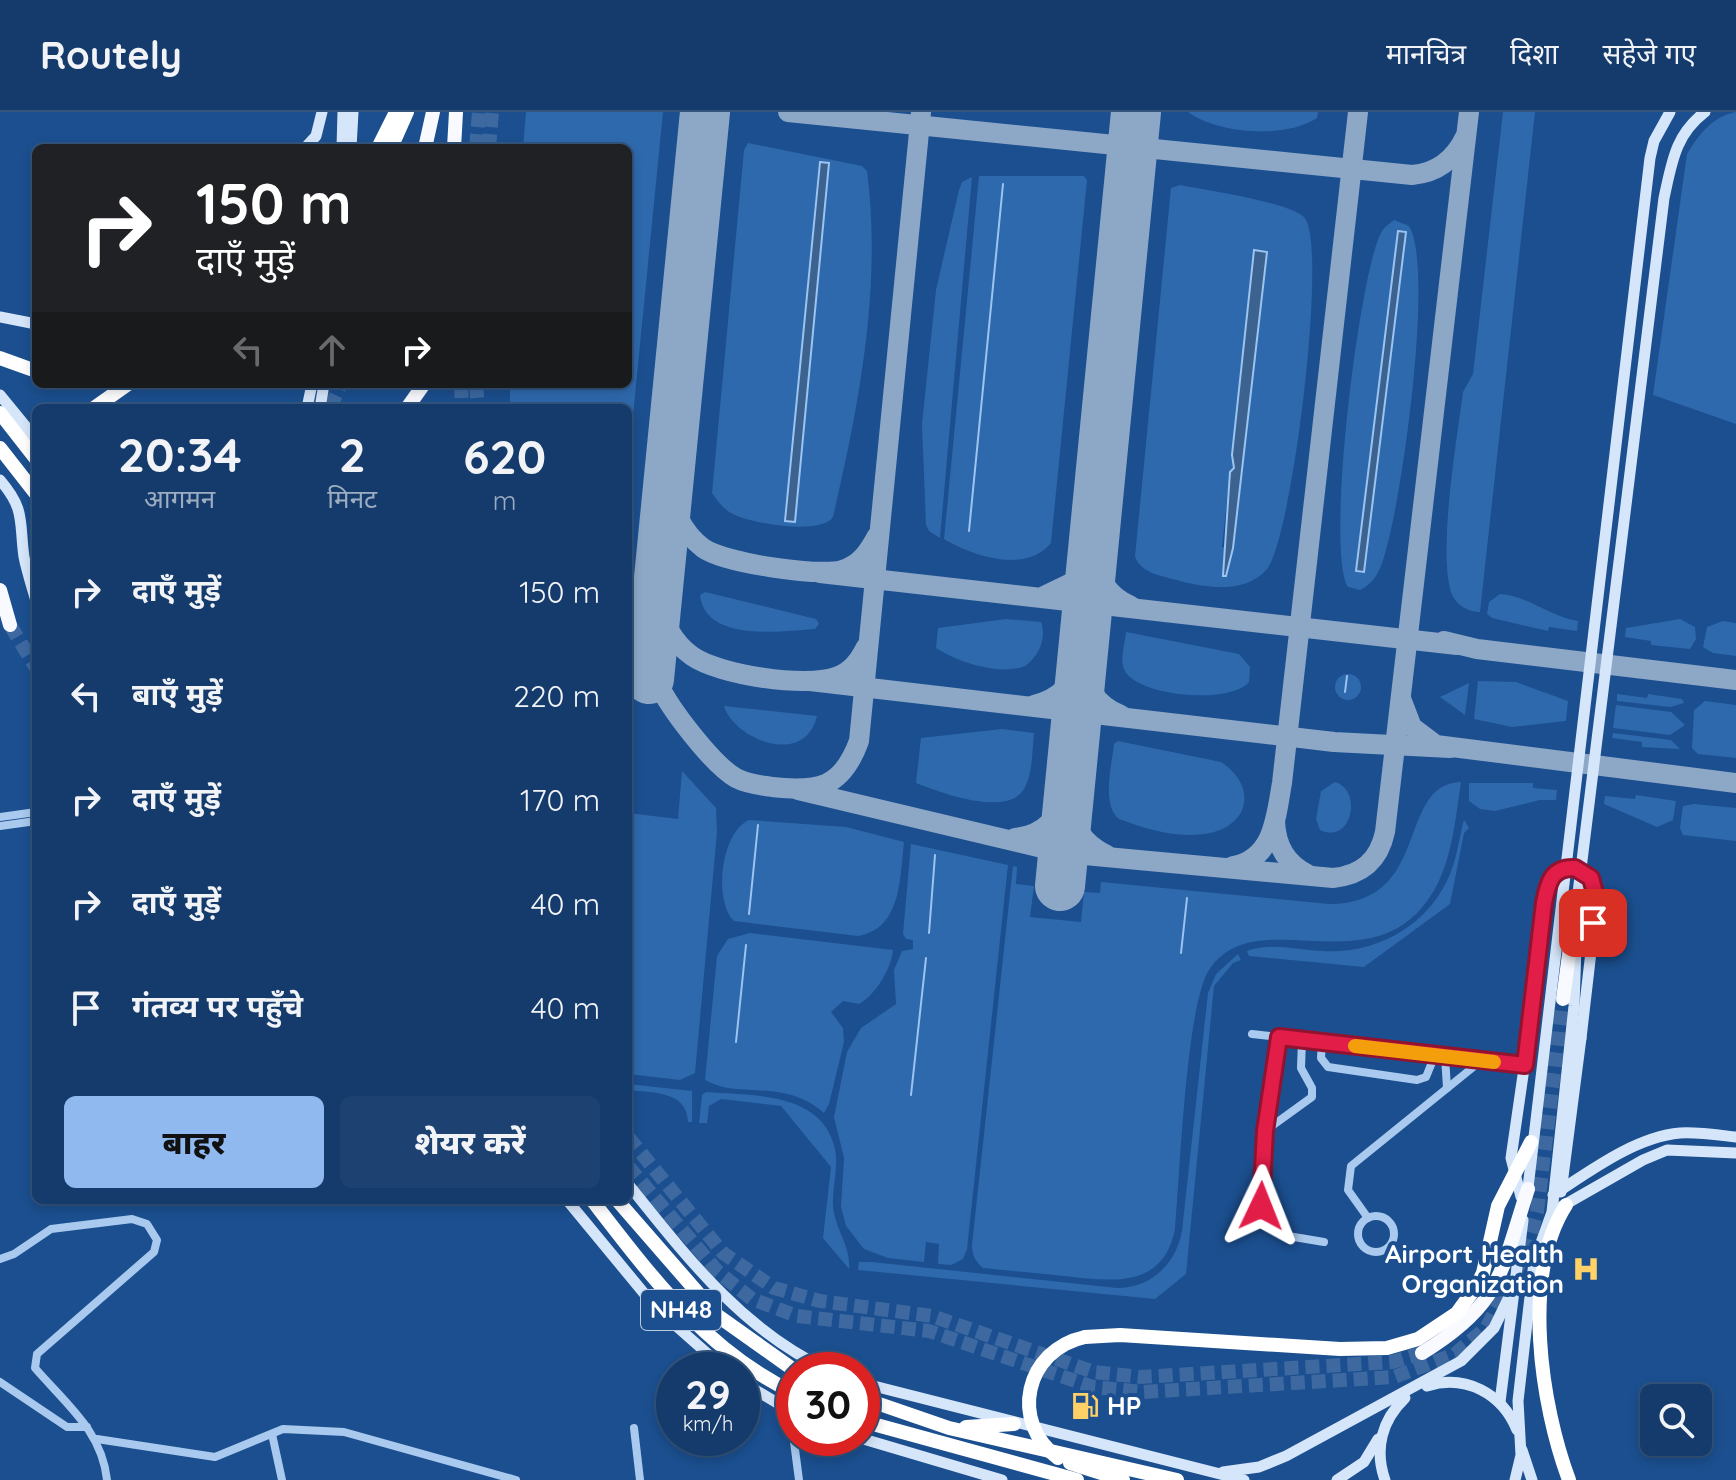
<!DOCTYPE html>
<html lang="hi">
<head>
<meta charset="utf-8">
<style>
	:root { --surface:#143b6b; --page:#1d4271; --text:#f1f3f6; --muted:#9dadc1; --line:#33557e; --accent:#90b9f0 }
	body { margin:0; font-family:Quicksand,"Noto Sans Devanagari",sans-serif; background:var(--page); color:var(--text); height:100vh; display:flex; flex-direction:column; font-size:30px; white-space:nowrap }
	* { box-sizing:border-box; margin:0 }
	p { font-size:26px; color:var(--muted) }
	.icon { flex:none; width:44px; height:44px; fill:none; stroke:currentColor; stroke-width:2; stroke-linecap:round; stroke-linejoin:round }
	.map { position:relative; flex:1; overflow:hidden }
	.side { position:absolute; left:32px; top:292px; width:600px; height:800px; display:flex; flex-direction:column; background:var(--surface); border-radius:12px; box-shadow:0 4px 12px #0003,0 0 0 2px var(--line) }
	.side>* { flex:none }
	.banner { position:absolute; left:32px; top:32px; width:600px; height:244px; border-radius:12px; box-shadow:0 4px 12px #0003,0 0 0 2px var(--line); background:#202124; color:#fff; overflow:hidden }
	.fabs { position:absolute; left:1640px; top:1272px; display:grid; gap:16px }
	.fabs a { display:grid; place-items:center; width:72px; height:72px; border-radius:12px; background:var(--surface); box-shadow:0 4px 12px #0003,0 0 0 2px var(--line); font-size:40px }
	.speed { position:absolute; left:656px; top:1240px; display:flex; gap:16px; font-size:40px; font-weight:700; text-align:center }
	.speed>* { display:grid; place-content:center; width:104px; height:104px; border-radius:50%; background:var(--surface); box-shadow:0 4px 12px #0003,0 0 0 2px var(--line); line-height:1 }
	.speed small { font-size:20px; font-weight:400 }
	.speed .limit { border:12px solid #d22; background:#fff; color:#111 }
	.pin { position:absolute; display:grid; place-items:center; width:68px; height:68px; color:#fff; margin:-34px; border-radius:16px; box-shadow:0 4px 12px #0006 }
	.me { position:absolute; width:88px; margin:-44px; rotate:2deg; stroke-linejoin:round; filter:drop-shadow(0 0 6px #0008) }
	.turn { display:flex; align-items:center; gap:28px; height:168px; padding:0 32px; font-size:36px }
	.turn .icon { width:104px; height:104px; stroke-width:2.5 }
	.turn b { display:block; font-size:56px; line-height:68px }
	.lanes { display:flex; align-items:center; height:76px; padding:0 32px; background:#0003; justify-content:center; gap:40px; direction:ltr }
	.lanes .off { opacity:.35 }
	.eta { display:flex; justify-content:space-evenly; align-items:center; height:136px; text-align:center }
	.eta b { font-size:48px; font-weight:800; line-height:56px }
	.action { display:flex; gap:16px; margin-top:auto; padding:16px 32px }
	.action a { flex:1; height:92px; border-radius:12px; background:var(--accent); color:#111; font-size:32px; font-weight:800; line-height:92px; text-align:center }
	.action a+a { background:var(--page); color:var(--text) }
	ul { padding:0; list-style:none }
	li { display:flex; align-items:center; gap:24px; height:104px; padding:0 32px }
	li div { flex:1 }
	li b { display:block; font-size:30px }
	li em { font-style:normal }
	header { display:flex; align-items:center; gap:48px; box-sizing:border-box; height:112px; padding:0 40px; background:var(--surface); border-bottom:2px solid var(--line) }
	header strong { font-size:38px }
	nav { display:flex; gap:44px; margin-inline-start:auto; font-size:28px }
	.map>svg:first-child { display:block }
	.green { fill:#2e69ad; fill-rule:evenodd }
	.water { fill:#3c6290; stroke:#9cc4f0; stroke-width:2 }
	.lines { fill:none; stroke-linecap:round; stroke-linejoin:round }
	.stream { stroke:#9cc4f0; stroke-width:2 }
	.taxiway { stroke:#8da7c7; stroke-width:20 }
	.runway { stroke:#8da7c7; stroke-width:50 }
	.trunk-tunnel { stroke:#3d69a0; stroke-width:14; stroke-dasharray:14 7; stroke-linecap:butt }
	.minor { stroke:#a9c9ee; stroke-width:8 }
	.secondary { stroke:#d6e6fa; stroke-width:11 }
	.trunk { stroke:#f8faff; stroke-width:14 }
	.motorway { stroke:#fff; stroke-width:14 }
	.secondary-bridge { stroke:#d6e6fa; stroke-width:11 }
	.motorway-bridge { stroke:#fff; stroke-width:14 }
	.route-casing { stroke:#92132f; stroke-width:20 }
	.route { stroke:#e11d48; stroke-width:14 }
	.slow { stroke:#f59e0b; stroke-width:14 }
	.labels { text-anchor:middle; stroke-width:8; stroke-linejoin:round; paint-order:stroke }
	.shield { fill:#1b4f8f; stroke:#bbcadd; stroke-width:2 }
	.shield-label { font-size:24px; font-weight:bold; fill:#fff }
	.poi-label { font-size:26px; font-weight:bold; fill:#fff; stroke:#1b4f8f; text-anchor:end }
</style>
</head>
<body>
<header>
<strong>Routely</strong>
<nav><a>मानचित्र</a><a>दिशा</a><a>सहेजे गए</a></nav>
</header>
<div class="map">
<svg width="1736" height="1368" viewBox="0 0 1736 1368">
	<rect width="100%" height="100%" fill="#1b4f8f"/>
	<g class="green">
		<polygon points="526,0 663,0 628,354 628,296 510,296 510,272 628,272 628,36 523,36"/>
		<path d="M1188,0h130l-1,6c-32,21 -99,16 -129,-6z"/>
		<path d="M1503,0h32l-55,500c-12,0 -25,-7 -29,-20 -13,-43 6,-153 12,-200l10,-18z"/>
		<path d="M1736,0v312l-83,-29 34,-241c11,-19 26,-38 49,-42z"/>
		<path d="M748,31l114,23 5,5c15,116 -8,234 -34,346 -12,18 -79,7 -98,-2 -10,-4 -16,-12 -23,-22l32,-343zM819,50l10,1 -35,359 -9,-1z"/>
		<path d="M979,64h105l3,4 -36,363c-25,31 -79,13 -107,-4z"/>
		<polygon points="972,65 940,426 929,419 926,413 922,312 936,178 959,78 962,70"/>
		<path d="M1180,73c25,5 109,17 124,32 25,24 -12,322 -37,352 -21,25 -60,19 -87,12 -16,-5 -40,-7 -45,-25l36,-368zM1254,139l13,1 -34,296 -11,-1 8,-75 4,-3 -2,-15z"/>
		<path d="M1394,108l15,6c26,41 -8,286 -27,337 -4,12 -11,22 -22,27l-12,-3c-23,-35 11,-313 33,-354 3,-6 8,-9 13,-13zM1399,119l-35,341h-1l-7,-2z"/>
		<path d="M705,480l111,27 3,5 -4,5c-32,2 -110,14 -115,-34z"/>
		<path d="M1500,482c29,2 50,23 78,27l-1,10 -28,-4 -1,4 -56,-13 -5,-4 2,-12z"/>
		<path d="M1006,507l35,3c6,16 -2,34 -16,44 -26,10 -67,-4 -89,-18l2,-20z"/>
		<polygon points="1680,507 1695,515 1696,527 1690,537 1651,533 1651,529 1625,525 1626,516"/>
		<polygon points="1723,509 1736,511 1736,544 1713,541 1703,535 1707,515"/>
		<path d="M1126,520l113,22 11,13 -1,15c-19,22 -103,15 -122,-8 -9,-10 -2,-30 -1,-42z"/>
		<circle cx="1348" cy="575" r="13"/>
		<polygon points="1478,569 1516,570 1568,589 1566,609 1512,615 1474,607"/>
		<polygon points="1469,571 1465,603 1440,585"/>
		<polygon points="1617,582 1647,586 1648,582 1682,587 1684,591 1670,595 1617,589"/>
		<polygon points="1705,589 1736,593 1736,646 1698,642 1692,636 1694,598"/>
		<polygon points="1616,593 1671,600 1685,613 1670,623 1613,616"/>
		<path d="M724,594l93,10c-13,53 -84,22 -93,-10z"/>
		<path d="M1002,617l32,4c-2,18 -1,40 -10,56 -17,29 -85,3 -108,-6l5,-45z"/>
		<polygon points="1613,621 1671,628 1680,637 1642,635 1642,630 1612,626"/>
		<path d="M1118,629l103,21c38,25 28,66 -17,72 -30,4 -58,-5 -85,-15 -18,-14 -7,-55 -5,-75z"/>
		<polygon points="682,659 716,696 717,720 695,961 680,968 628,962 628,701 678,707"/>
		<path d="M1335,670c28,8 17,63 -15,48l-4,-11 5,-28z"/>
		<path d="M1461,670c-5,33 -8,70 -23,101 -57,113 -180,13 -229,87 -23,35 -29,208 -34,259 -12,61 -64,52 -111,47 -27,-3 -54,-5 -81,-8 -8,-7 -11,-13 -11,-23l41,-379 4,1 -1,17 18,2 -4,31 51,5 3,-30 16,1 1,-11 228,22c104,0 66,-120 132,-122z"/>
		<polygon points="1469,671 1533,671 1533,676 1557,678 1556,688 1540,688 1495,699 1480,697 1469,689"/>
		<polygon points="1636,683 1676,689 1673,708 1657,715 1604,692 1605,684 1635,687"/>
		<polygon points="1694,692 1736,696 1736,729 1683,723 1680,716 1683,694"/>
		<path d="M749,708l97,7 58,15c-4,34 -2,87 -46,94l-124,-15c-21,-20 -13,-89 15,-101z"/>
		<path d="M1464,708l5,8 -5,5 -14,71 -86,63 -115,-11 -2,-5c23,-9 50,-1 74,0 54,4 108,-25 129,-77 7,-17 9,-36 14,-54z"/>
		<polygon points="911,732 1008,753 967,1137 963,1147 951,1153 938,1152 939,1132 926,1130 924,1150 888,1146 864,1137 846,1114 841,1095 844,1046 834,1005 847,940 861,916 896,892 894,858 902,839 913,837 913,828 906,827 903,822"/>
		<path d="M750,821l143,17c-1,17 -18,46 -34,54l-16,-3 -12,11 12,16 1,14 -15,62 -5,9c-41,-36 -85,-13 -119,-33l12,-124 11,-17z"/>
		<path d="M1238,842l3,6 -8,3 -19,23 -28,288 -31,25 -297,-29 1,-8h13l245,26c34,0 59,-24 65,-57l26,-238 8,-19z"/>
		<path d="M628,972l64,7v31h-4c-1,-32 -36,-29 -60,-32z"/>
		<path d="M706,980c46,4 116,-1 129,57 4,19 -3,37 -2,56 1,23 18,40 16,64l-26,-31 8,-71 -50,-61 -60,-7 -12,7 -2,17h-8l3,-28z"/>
	</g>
	<g class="water">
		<polygon points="820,50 829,51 795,410 785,409"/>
		<polygon points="1398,119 1406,120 1364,460 1356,459"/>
		<polygon points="1254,138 1267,140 1233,436 1226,464 1223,464 1230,360 1234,356 1232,343"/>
	</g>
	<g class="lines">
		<g class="stream">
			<polyline points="969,419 1003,72"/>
			<polyline points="1345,580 1347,564"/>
			<polyline points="749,802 758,713"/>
			<polyline points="929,821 935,743"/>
			<polyline points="1181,841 1187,786"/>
			<polyline points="736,930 746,833"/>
			<polyline points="911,983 926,846"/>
		</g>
		<g class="taxiway">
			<path d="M788,0l624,63c25,-2 42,-15 53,-38"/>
			<path d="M668,372c5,26 14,48 35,64 21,15 115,29 139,22 18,-5 27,-19 35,-34"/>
			<path d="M1094,437c3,26 11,46 37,57"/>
			<polyline points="820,461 1457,533"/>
			<polyline points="1044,484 1073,470 1093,437"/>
			<path d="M657,488c7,22 15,42 35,56 27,19 113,32 144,21 15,-5 23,-16 30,-30"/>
			<polyline points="1444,529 1477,537 1736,568"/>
			<path d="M652,541c1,11 2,20 6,30 11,25 55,82 78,95 11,6 24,7 36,9 46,5 70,1 87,-46l62,-629"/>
			<path d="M1082,544c3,27 11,48 39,59"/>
			<polyline points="810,569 1334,630 1450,636"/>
			<polyline points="1402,589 1412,615 1436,633 1736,671"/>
			<path d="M1034,593c26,-6 40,-22 48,-47"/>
			<path d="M798,678l265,63 270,25c29,-3 46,-18 52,-46l84,-720"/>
			<path d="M1069,684c2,27 12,47 38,59"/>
			<path d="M1275,709c1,25 11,43 34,54"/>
			<path d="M1015,726c30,-3 46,-23 55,-50"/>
			<path d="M1233,754c41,-7 43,-50 49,-83l76,-671"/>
		</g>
		<g class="runway">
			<polyline points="649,567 705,0"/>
			<polyline points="1060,774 1136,0"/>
		</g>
		<g class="trunk-tunnel">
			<polyline points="476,36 479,0"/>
			<polyline points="489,36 492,0"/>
			<polyline points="461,272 462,296"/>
			<polyline points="476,272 478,296"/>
			<polyline points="330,296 341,272"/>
			<polyline points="10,513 36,556"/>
			<polyline points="628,1025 723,1141 774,1176 820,1189 932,1204 1094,1260 1141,1265 1392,1250 1422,1241"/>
			<polyline points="628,1054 718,1160 752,1187 797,1204 929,1219 1093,1275 1143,1280 1394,1265 1455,1242 1487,1215 1526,1139 1537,1100 1563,887"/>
		</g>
		<g class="minor">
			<polyline points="0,705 36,700"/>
			<polyline points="0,714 36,709"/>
			<polyline points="1252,922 1525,953"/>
			<polyline points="1279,925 1259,1086 1263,1098 1282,1123 1324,1130"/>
			<polyline points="1322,930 1321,946 1328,955 1417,968 1426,965 1435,943"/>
			<polyline points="1445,944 1447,976"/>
			<polyline points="1265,1019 1312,985 1312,976 1301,956 1302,928"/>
			<circle cx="1376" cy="1122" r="18"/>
			<polyline points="1368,1106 1348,1078 1351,1054 1482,948"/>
			<path d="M0,1147l14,-5 37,-25 81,-10 15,5 10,16 -3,12 -117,102 -2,14c31,36 67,63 72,112"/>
			<polyline points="0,1270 67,1315 87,1315"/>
			<polyline points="790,1299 799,1368"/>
			<polyline points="634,1316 640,1368"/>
			<polyline points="272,1322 282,1368"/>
			<polyline points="97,1327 215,1345 283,1317 344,1320 516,1368"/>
		</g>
		<g class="secondary">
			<polyline points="305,36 316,24 322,0"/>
			<polyline points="342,36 343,0"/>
			<polyline points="351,36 353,0"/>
			<polyline points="0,205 36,212"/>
			<polyline points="0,283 36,327"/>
			<polyline points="307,296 312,272"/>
			<polyline points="320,296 324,272"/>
			<path d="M0,368c26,30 19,42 24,77 3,15 8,30 12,44"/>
			<path d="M1577,789l87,-703c8,-36 11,-63 41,-86"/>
			<path d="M628,1072c58,72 114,146 200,186"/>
			<polyline points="1561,1080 1581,926"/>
			<path d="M1553,1083c37,-24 82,-58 127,-62 19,-1 38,2 56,4"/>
			<polyline points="1527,1084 1650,46 1654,29 1670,0"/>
			<polyline points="1521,1085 1511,1046 1530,915"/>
			<polyline points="567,1088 657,1197 726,1258"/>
			<polyline points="1559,1096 1643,1048 1667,1038 1736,1041"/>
			<polyline points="742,1270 794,1301"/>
			<polyline points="862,1271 1244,1368"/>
			<path d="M1427,1274c38,-12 75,7 90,44"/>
			<polyline points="1500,1290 1523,1108"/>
			<polyline points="860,1326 1002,1368"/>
			<polyline points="1522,1338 1532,1368"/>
			<polyline points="1223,1360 1259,1355 1286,1344 1461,1249 1494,1216 1509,1185"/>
			<polyline points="1337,1368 1364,1350 1378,1327"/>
			<path d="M1385,1368c-11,-31 -3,-60 20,-82"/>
			<polyline points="1515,1368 1521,1343 1518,1289 1534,1150 1552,1100 1574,894 1576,834"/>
		</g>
		<g class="trunk">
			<polyline points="425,36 433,0"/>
			<polyline points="454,36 456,0"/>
			<polyline points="407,296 424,272"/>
			<polyline points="0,478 10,513"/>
			<polyline points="1563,887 1577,784"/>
			<path d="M1422,1241c80,-49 78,-79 106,-164"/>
		</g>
		<g class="motorway">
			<polyline points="378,36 396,0"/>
			<polyline points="391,36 407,0"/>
			<polyline points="0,246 36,259"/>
			<polyline points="94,296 128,272"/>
			<polyline points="0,301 36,347"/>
			<polyline points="0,336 36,382"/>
			<path d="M592,1088c58,75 114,151 202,193"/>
			<polyline points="617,1088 718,1204 794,1258"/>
			<path d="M1566,1093c-45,70 -25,200 3,275"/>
			<polyline points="1085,1225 1120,1223 1340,1237 1387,1236 1418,1227 1457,1201 1476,1175 1483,1161 1498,1094 1531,1030"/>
			<polyline points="862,1286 949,1316 1177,1368"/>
			<polyline points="862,1309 1077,1368"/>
			<polyline points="966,1315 1014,1312"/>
			<polyline points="1070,1351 1123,1368"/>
		</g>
		<polyline class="secondary-bridge" points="1530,915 1548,770 1560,758 1575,756 1591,766 1597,788 1581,926"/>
		<path class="motorway-bridge" d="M1058,1346c-49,-36 -33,-108 27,-121"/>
	</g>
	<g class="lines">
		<g class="route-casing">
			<path id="route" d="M1261,1094l4,-75 14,-94 246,28 19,-162c4,-20 7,-36 31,-35l16,10 6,22 -4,23"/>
		</g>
		<use href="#route" class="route"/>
		<polyline class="slow" points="1355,934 1494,950"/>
	</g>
	<defs>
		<g id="hospital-bare" transform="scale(2.16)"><path d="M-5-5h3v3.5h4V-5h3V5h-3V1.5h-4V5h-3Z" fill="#ffd166" stroke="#1b4f8f" stroke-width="2.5" paint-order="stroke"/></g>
		<g id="fuel-bare" transform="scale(2.16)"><path d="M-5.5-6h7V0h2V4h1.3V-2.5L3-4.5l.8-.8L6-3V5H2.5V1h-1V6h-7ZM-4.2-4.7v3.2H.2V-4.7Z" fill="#ffd166" stroke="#1b4f8f" stroke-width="2.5" paint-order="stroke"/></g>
	</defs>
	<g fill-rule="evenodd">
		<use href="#hospital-bare" x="1586" y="1157"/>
		<use href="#fuel-bare" x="1085" y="1294"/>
	</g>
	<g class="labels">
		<rect class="shield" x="641" y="1178" width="80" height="40" rx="6"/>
		<g class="shield-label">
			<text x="681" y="1206">NH48</text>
		</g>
		<g class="poi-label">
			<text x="1564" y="1151">Airport Health<tspan x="1564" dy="30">Organization</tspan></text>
			<text x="1107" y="1303" text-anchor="start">HP</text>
		</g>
	</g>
</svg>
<div class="fabs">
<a><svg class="icon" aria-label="search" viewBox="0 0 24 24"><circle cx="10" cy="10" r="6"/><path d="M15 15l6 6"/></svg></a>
</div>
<div class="speed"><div>29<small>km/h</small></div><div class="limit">30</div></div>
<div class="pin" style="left:1593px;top:811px;background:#d93025"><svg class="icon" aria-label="arrive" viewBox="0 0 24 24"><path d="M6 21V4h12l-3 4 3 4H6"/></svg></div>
<svg class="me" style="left:1261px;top:1094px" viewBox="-20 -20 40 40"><path d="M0-17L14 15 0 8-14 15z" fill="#e11d48" stroke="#fff" stroke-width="4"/></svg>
<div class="banner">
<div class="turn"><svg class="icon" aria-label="right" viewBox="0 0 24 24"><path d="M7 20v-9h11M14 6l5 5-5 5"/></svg><div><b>150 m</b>दाएँ मुड़ें</div></div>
<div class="lanes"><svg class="icon off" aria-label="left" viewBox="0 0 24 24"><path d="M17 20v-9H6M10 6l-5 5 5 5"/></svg><svg class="icon off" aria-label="ahead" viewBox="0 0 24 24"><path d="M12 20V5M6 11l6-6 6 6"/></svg><svg class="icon" aria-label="right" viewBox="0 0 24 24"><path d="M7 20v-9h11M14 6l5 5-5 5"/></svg></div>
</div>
<section class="side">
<div class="eta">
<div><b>20:34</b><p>आगमन</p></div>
<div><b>2</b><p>मिनट</p></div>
<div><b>620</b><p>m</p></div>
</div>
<ul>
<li><svg class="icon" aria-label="right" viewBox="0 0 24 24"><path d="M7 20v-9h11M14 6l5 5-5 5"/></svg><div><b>दाएँ मुड़ें</b></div><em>150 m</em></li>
<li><svg class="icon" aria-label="left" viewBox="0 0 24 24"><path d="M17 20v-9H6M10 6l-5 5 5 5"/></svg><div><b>बाएँ मुड़ें</b></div><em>220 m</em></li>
<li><svg class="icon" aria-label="right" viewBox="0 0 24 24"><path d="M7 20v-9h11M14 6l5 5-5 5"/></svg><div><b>दाएँ मुड़ें</b></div><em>170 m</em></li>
<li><svg class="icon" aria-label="right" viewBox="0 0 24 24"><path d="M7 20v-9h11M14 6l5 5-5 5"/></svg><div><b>दाएँ मुड़ें</b></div><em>40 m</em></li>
<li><svg class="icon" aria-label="arrive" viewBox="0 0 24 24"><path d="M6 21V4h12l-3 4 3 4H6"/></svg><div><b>गंतव्य पर पहुँचे</b></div><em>40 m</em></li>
</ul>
<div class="action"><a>बाहर</a><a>शेयर करें</a></div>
</section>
</div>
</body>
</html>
